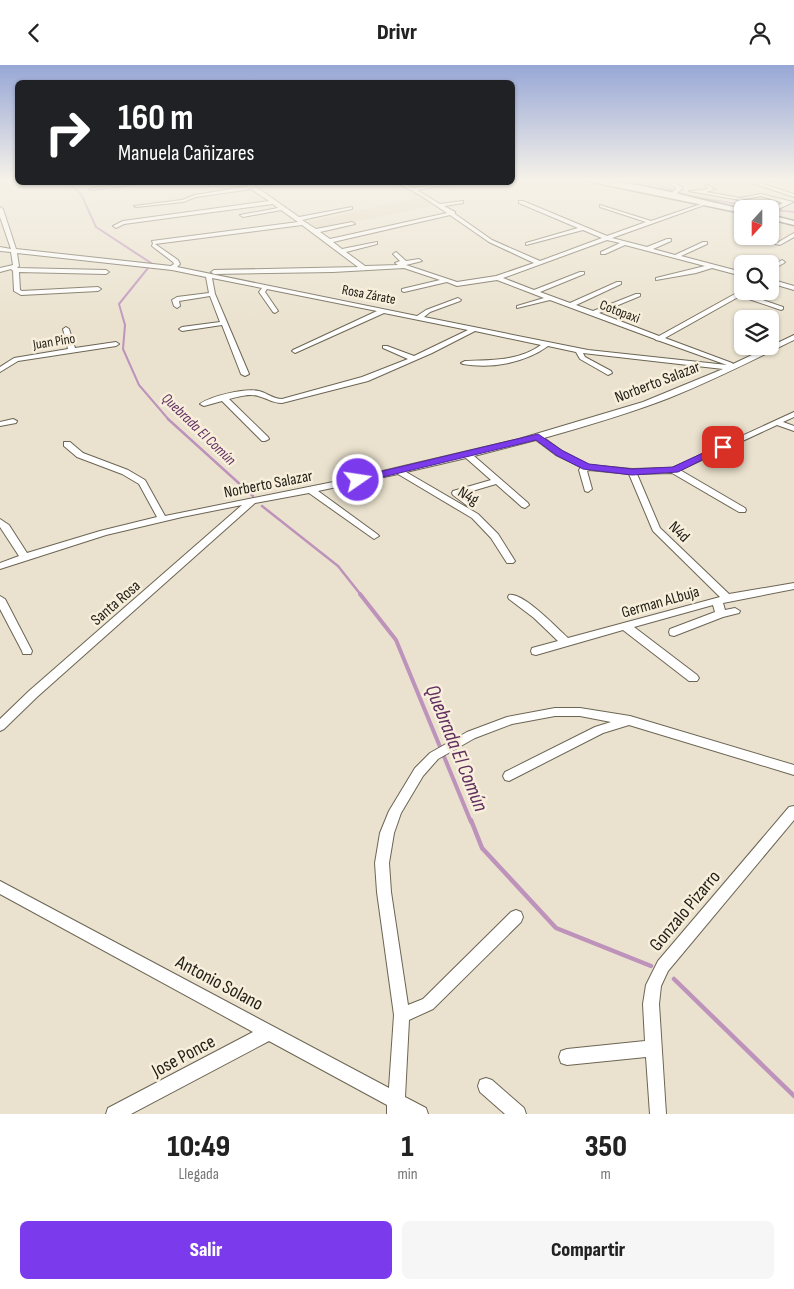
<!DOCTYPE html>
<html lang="es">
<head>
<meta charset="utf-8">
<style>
	:root { --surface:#fff; --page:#f6f6f6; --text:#222; --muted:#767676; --accent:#7c3aed }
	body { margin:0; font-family:"Sofia Sans Condensed",sans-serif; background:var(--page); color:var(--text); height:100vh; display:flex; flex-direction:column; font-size:19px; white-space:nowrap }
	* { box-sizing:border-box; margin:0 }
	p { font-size:16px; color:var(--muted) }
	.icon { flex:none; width:28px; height:28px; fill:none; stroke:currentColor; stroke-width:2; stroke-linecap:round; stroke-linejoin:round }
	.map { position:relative; height:1049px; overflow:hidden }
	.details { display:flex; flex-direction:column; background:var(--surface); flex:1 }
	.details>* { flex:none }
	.banner { position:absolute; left:15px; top:15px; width:500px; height:105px; border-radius:8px; box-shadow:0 1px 4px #0004; background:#202124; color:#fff; overflow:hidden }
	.needle { width:32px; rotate:201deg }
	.buttons { position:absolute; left:734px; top:135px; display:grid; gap:10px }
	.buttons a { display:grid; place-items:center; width:45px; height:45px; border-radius:8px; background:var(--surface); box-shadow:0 1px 4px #0004; font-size:25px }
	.pin { position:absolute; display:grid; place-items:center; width:42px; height:42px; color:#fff; margin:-21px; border-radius:10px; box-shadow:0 2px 8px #0006 }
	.me { position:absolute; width:55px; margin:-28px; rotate:77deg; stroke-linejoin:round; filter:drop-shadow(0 0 4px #0008) }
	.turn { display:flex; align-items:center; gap:18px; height:105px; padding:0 20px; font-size:22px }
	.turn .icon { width:65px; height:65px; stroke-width:2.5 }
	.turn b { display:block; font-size:35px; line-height:42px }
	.eta { display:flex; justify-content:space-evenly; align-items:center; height:85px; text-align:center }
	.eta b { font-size:30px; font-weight:800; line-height:35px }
	.action { display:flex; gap:10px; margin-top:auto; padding:10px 20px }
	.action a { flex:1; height:58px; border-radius:8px; background:var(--accent); color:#fff; font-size:20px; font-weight:800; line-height:58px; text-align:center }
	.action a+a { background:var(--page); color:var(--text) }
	header { display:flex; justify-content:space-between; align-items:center; height:65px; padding:0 20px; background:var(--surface); font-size:22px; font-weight:800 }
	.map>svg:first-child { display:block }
	.built { fill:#e1d6bc }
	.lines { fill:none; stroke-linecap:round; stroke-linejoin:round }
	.stream-far3 { stroke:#bd93bb; stroke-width:2 }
	.stream-far2 { stroke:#bd93bb; stroke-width:2.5 }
	.stream-far1 { stroke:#bd93bb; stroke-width:4 }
	.stream { stroke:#bd93bb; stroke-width:4.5 }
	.minor-casing { stroke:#6c6554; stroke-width:2 }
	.tertiary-casing { stroke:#6c6554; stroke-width:3 }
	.minor { fill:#fff; fill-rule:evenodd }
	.tertiary { fill:#fff; fill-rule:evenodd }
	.route { fill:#7c3aed; stroke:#51269a }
	.labels { text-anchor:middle; stroke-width:5; stroke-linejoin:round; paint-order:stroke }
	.far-street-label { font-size:14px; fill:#24211a; stroke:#f7efdb }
	.far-water-label { font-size:15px; font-style:italic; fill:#612d61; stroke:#f7efdb }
	.street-label { font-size:16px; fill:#24211a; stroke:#f7efdb }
	.near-street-label { font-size:19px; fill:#24211a; stroke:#f7efdb }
	.near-water-label { font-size:21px; font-style:italic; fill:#612d61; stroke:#f7efdb }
</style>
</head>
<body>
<header><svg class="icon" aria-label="back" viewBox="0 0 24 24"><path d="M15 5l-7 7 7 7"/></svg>Drivr<svg class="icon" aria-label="person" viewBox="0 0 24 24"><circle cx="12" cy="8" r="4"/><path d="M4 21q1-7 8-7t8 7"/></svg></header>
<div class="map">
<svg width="794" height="1049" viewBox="0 0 794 1049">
	<rect width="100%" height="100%" fill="#eae2ce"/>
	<polygon class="built" points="424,132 435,140 320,164 307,157"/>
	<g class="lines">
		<g class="stream-far3">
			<polyline points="643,114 687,131 768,144"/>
			<polyline points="69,118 81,129 96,162 151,198"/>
			<polyline points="776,145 794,147"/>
			<polyline points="148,203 119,239 125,260 123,284 139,320 169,355"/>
		</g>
		<g class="stream-far2">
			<polyline points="168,354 253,431"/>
			<polyline points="262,441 338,501 361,530"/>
		</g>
		<polyline class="stream-far1" points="360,529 396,575 471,757"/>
		<g class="stream">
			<polyline points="471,755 482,783 556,863 651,901"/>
			<polyline points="674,914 794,1031"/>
		</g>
		<g class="minor-casing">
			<g id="minor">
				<polygon points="660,114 666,114 682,122 682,124 677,128 684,133 684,135 680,135 672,128 677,123"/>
				<polygon points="740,114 748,114 794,129 794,132"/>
				<polygon points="768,114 773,114 773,115 771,116"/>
				<polygon points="133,118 143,118 91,125 89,124"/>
				<path d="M244,118h4l7,3 44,31 53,-10v2l-50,11 14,9 36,-7 3,2 -35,8 10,7 117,-26 -27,-18 -23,-12h5l11,5 39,-5 -2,1 -33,6 23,14 23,-3v2l-19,3 11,6v2l37,26 48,21 62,-23 -19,-8 -57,15v-2l52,-15 -59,-25v-2h4l84,35 39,-14 -46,-15v-2l51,16 56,-19v2l-95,34 35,9 20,-8h4v2l-18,8 22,6 28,-13h4v2l-26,12 61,16v4l-30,-8 -16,5 -40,7v-2l49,-12 -80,-21 -20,9h-4v-2l19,-9 -13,-3 -104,38 31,12 46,-18h4v2l-44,18 30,11 47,-21h4v2l-45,21 17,6 43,-17h4v2l-41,17 60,23 83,-46v1h6l-3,3 38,13v2l-2,1 -41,-14 -75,42 67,25 1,1 59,-28 2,-1v5c-41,20 -82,41 -125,58 -41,16 -83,28 -125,40l18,13 27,14 43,4 40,-1 122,-56v5l-11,5 11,4v5l-17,-6 -97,45 65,38 1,2 -1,2h-6l-67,-39 -35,1 23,54 69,66 65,-11v6l-71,14 2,7 10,-2 5,3 -1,2 -16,4 -49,19 -4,-1 -1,-3 1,-3 45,-17 -2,-7 -79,22 63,48 2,3 -2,3h-8l-66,-51 -87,25 -4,-1 -1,-3 1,-3 26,-7 -24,-23 -25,-19 -1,-2 1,-2c14,-3 48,33 59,43l152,-41 -67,-66 -24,-57 -40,-4 -2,1 5,18 -4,3 -3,-1 -6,-21 2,-3 -25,-12 -20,-15 -62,16 54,47 1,2 -4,3 -3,-1 -26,-23 -34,10 11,10 -4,3 -16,-12 -1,-2 1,-2 38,-11 -25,-22 -60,14 72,42 20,20 17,27 -2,2h-6l-16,-25 -19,-20 -74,-44 -80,17 59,43 2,2 -5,3 -65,-46 -54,10 -218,194 -33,32 -4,2v-12l29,-28 213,-186 -60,12 -76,18 -106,34v-6l19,-7 -19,-29v-8l9,6 18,28 73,-22 57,-14 -18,-33 -17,-10 -45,-17 -13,-11v-4h6l13,11 45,17 17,10 20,36 188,-38 166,-39 124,-37 80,-33 -140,-16 2,4 26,14 1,2 -4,2 -28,-16 -4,-7 -28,-6c-23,17 -57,23 -85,18l-2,-1 4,-2c27,-1 54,0 76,-16l-66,-14 -43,22 -64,28 -86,22c-10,0 -15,-5 -24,-7 -9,-3 -21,1 -29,3l39,38 1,2 -4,2h-3l-40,-40 -18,5 -4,-2c11,-8 45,-16 59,-13 8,2 14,8 23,8l80,-22 46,-18 -25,-11v-2h4l27,10 54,-26 -84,-17 -89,40 -3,-2 1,-1 84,-39 -110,-22 -2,3 13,19 -3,2 -2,-1 -14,-20 3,-4 -50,-10 3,16 34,80 -4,2 -4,-2 -19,-49 -40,6 -3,-2 3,-2 38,-5 -10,-26 -31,5 1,5 -3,2 -3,-2 -2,-6 5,-3 32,-4 -3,-16 -34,-7 -155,-17 2,13 -2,2 89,2 3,2 -3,2 -87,-2 1,18 2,1 76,-4 3,2 -3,2 -77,4 -7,-4 -1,-20 -2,-2 -11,3v-4l13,-3 -2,-13 -11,-1v-4l11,2 -11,-32v-10l3,2 13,40 155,17 3,-2 -1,-2 -21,-16 1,-3 -1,-2 146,-19 -17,-12 -38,7 -3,-2 38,-7 -5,-4 -149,20 -8,4 -3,-2 10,-5 146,-20 -18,-12 -55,8 -13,5 -47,5 -2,-1 48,-6 13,-5 53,-9zM450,150l39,27 45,21 -38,13 -39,6 -51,-17 16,-4 -3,-2 -13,2 -10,-9 -3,2 7,7 -5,2 3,2 -33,1 -19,-14 31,-8v-2l-35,7 -9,-7zM302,160l56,42 -144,3 -3,2 3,2 119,-2 71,-4 36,12 -38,9v2l2,1 43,-10 10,4 40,-6 47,18 -27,8v2l33,-8 105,39 1,1 4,1 67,24 -139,-15 -164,-33 6,-5 30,-11 1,-1 -3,-2 -32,12 -9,6 -240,-49 3,-3 -2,-4 -23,-16z"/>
				<polygon points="707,120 715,124 706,127 740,133 761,129 793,137 770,148 770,144 783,138 761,131 740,135 689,126 709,124 705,121"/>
				<polygon points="794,168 794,172 780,180 775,179"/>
				<polygon points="782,195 785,197 784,198 770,206 770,202"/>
				<polygon points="770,214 794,221 794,225 770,218"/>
				<polygon points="66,262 69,264 75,283 116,277 119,279 116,281 18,296 0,307 0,302 14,293 68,284 63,264"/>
				<polygon points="13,354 17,356 16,358 0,361 0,357"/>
				<polygon points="0,531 5,534 32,586 31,589 23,589 22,586 0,544"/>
				<polygon points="555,643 580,643 630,651 794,700 794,710 629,660 603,668 509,716 505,715 503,711 505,707 595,662 611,657 580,651 555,651 512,659 475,673 438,694 423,711 401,748 394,768 389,798 391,827 408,940 423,934 511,847 516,845 521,847 523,852 521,857 433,944 409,955 405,1032 426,1043 428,1049 387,1049 387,1040 269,976 131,1049 106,1049 108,1043 253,967 0,829 0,816 389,1023 394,950 377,827 375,798 380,768 389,746 415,703 430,688 467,667 507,652"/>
				<polygon points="794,741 794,755 668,906 661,921 659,939 666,1049 650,1049 646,992 567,1000 561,998 559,992 561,986 567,984 645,976 643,939 646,920 658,896 789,742"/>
				<polygon points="486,1013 492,1015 524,1043 526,1049 505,1049 480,1027 478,1021 480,1015"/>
			</g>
		</g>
		<g class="tertiary-casing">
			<g id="tertiary">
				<path d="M578,114c53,0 113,19 164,30v4z"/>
				<polygon points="770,150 794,156 794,160 770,154"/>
			</g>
		</g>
		<use href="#minor" class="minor"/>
		<use href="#tertiary" class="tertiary"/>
	</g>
	<linearGradient id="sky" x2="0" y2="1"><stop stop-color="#97a7d6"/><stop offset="0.44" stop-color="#f6f2e9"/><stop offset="1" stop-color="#f6f2e9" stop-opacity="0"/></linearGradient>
	<rect width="794" height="261" fill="url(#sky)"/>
	<polygon class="route" points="538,369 563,386 589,399 632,404 673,402 720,380 723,379 728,382 678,407 632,410 583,404 556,390 536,375 358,418 353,415 358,412"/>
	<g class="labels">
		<g class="far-street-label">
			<text transform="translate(369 229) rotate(11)" y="5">Rosa Zárate</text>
			<text transform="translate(620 246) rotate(21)" y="5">Cotopaxi</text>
			<text transform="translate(54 276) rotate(-9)" y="5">Juan Pino</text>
		</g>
		<g class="far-water-label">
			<text transform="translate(199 364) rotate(44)" y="5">Quebrada El Común</text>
		</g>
		<g class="street-label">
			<text transform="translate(657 316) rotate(-21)" y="6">Norberto Salazar</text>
			<text transform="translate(268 418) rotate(-11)" y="6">Norberto Salazar</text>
			<text transform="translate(469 430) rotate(31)" y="6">N4g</text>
			<text transform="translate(680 466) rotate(44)" y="6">N4d</text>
			<text transform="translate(660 536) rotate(-16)" y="6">German ALbuja</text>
			<text transform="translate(115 537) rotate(-41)" y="6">Santa Rosa</text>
		</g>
		<g class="near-street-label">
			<text transform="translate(684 845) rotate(-50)" y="7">Gonzalo Pizarro</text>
			<text transform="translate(220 917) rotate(28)" y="7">Antonio Solano</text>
			<text transform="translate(183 990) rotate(-28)" y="7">Jose Ponce</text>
		</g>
		<g class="near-water-label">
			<text transform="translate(457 683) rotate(68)" y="7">Quebrada El Común</text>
		</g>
	</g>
</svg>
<div class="buttons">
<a><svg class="needle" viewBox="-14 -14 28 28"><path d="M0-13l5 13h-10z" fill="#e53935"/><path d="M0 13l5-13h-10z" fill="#767676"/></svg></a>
<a><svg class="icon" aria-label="search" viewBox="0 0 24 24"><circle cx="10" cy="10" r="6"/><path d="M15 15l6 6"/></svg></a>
<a><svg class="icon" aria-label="layers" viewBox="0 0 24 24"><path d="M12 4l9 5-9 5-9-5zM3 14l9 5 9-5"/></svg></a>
</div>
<div class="pin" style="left:723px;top:382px;background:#d93025"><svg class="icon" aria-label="arrive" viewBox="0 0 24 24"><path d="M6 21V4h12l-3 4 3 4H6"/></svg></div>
<svg class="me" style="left:358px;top:415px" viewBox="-20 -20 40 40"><circle r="17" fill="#7c3aed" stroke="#fff" stroke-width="3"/><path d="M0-11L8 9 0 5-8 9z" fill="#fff"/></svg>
<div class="banner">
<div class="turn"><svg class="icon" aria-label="right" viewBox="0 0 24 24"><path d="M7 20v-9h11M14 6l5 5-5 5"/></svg><div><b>160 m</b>Manuela Cañizares</div></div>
</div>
</div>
<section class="details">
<div class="eta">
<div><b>10:49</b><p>Llegada</p></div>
<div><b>1</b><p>min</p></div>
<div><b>350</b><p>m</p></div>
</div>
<div class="action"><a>Salir</a><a>Compartir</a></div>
</section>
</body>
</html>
